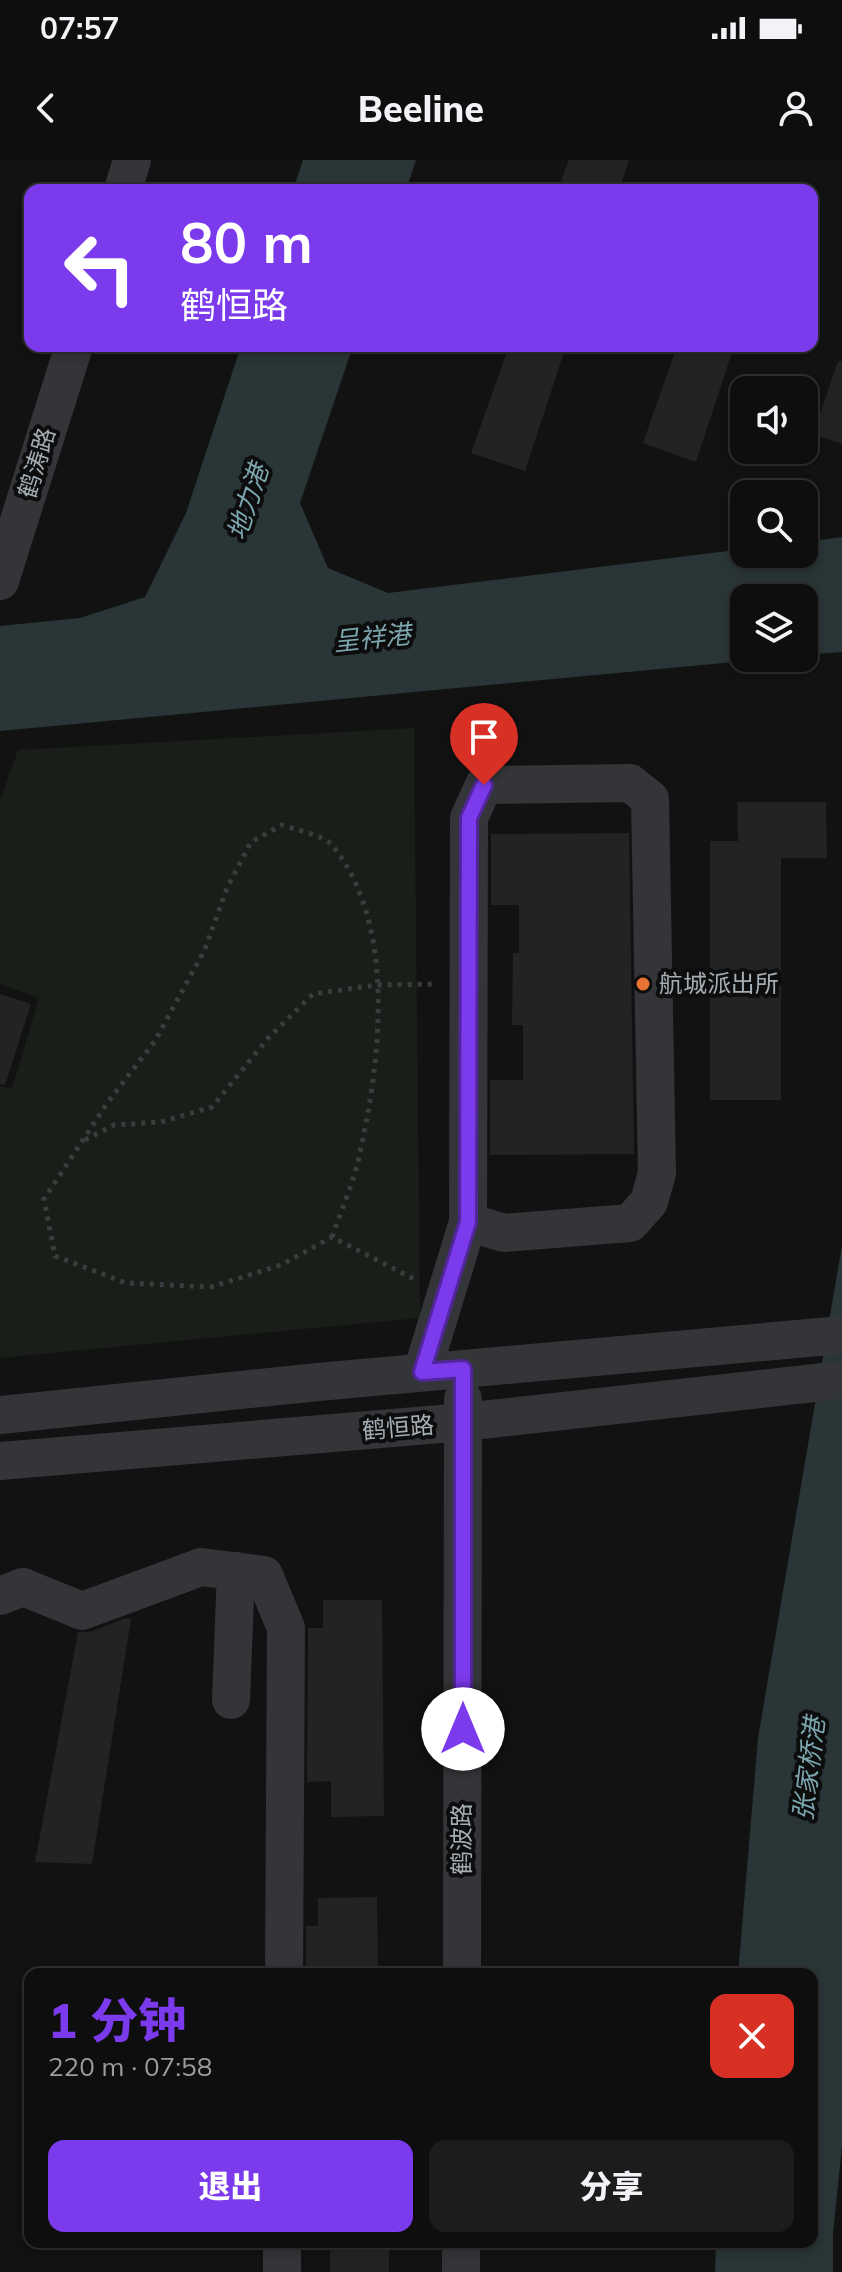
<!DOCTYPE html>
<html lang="zh">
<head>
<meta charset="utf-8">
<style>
	:root { --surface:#0e0e0e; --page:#1c1c1c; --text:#f1f3f6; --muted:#9b9c9e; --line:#2e2e2e; --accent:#7c3aed }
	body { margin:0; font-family:Mulish,"Noto Sans SC",sans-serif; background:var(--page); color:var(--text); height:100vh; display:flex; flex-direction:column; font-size:30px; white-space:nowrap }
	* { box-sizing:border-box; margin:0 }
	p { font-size:26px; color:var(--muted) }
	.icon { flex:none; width:44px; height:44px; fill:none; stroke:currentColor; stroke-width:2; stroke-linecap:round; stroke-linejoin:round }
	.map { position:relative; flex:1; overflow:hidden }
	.panel { position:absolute; left:24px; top:1808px; width:794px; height:280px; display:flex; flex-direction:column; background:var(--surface); border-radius:16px; box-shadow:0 4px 12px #0003,0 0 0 2px var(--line) }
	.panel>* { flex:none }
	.top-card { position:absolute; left:24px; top:24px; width:794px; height:168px; border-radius:16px; box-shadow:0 4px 12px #0003,0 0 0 2px var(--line); background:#7c3aed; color:#fff; overflow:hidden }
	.controls { position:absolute; left:730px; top:216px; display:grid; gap:16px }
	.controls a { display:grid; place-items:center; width:88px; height:88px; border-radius:16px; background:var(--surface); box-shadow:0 4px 12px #0003,0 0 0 2px var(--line); font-size:40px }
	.pin { position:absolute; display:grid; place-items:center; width:68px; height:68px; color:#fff; margin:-82px -34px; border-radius:50% 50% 50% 0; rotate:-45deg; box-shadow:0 0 8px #0007 }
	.pin .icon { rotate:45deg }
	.me { position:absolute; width:88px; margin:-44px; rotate:0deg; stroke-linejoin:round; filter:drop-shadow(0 0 6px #0008) }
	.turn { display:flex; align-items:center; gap:28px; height:168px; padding:0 24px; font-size:36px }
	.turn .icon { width:104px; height:104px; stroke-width:2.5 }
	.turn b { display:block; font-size:56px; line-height:68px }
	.round { display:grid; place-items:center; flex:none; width:84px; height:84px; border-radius:16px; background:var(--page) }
	.summary { display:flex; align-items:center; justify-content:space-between; height:136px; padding:0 24px }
	h1 { font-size:48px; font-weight:800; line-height:60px; color:var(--accent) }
	.primary-button { display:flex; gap:16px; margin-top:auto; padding:16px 24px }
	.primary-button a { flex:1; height:92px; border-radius:16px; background:var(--accent); color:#fff; font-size:32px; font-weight:800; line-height:92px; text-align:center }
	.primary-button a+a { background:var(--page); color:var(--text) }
	.status { display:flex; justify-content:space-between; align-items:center; height:56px; padding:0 40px; background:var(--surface); direction:ltr }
	.status svg { height:22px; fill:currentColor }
	header { display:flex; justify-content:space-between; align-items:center; height:104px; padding:0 24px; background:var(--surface); font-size:36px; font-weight:800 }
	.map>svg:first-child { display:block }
	.green { fill:#191e18 }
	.water { fill:#293536 }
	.building { fill:#222324 }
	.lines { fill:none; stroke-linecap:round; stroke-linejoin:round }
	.path { stroke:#393d3f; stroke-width:5; stroke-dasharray:4 6; stroke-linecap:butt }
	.minor { stroke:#333538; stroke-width:38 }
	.route-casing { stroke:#51269a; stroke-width:20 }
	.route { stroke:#7c3aed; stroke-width:14 }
	.poi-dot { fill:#ea7333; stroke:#0d0d0e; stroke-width:3 }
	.labels { text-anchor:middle; stroke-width:8; stroke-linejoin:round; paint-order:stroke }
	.street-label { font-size:24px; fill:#a4adb3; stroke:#0d0d0e }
	.poi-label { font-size:24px; fill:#a4adb3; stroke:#0d0d0e; text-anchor:start }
	.water-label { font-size:26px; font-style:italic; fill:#7ba6ae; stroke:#0d0d0e }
</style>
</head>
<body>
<div class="status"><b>07:57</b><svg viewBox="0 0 49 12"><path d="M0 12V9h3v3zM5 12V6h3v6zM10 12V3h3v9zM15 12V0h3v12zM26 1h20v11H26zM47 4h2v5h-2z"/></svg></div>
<header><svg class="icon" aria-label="back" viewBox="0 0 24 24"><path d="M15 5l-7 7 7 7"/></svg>Beeline<svg class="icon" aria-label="person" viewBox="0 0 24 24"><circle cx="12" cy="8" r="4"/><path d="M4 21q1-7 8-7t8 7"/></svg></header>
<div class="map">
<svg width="842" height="2112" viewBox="0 0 842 2112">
	<rect width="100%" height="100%" fill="#121213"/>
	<polygon class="green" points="414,568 420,1158 0,1198 0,926 12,929 39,838 0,824 0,641 18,590"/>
	<g class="water">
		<polygon points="303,0 416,0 406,30 293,30"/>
		<polygon points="241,186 353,186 300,343 328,408 388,433 744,389 744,394 804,394 804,382 842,377 842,492 804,495 804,438 744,438 744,498 777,498 0,571 0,466 80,458 145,437 186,353"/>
		<polygon points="842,1085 842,1986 833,2074 833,2112 715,2112 716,2082 812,2082 812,1814 738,1814 758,1578"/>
	</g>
	<g class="building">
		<polygon points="569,0 629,0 619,30 584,30 561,21"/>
		<polygon points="509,186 566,186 525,311 471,293"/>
		<polygon points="677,186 734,186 696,302 643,283"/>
		<polygon points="838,201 842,201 842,284 813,274"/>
		<polygon points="737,642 826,642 827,698 781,698 781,940 710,940 710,681 738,681"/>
		<polygon points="629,673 634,994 490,995 490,920 523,920 523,865 512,865 513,793 519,793 519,745 491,745 491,674"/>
		<polygon points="0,834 31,844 5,925 0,924"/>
		<polygon points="323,1440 382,1440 384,1656 331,1657 331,1621 307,1622 308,1468 323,1468"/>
		<polygon points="126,1458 131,1459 92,1704 35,1702 78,1472 90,1472"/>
		<polygon points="377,1737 378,1814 306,1814 306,1766 318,1766 318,1738"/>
		<rect x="330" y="2082" width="59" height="30"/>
	</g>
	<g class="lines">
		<g class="path">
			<polyline points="85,980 114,965 161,962 212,947 269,877 313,834 376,825 437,824"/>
			<path d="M332,1077c9,-26 21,-53 27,-80 21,-93 39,-232 -27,-312 -9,-10 -36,-15 -50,-20l-31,17 -24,46 -22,61 -50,92 -47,61 -64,97 11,57 71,27 85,4 70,-22 51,-28 84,43"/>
		</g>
		<g class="minor">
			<polyline points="123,30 132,0"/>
			<polyline points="0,421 74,186"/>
			<polyline points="422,1212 468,1062 469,658 484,625 630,623 650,639 657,1013 649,1042 630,1063 504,1073 468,1062"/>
			<polyline points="0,1255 318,1222 842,1175"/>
			<polyline points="0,1301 464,1262 842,1220"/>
			<polyline points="0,1436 23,1427 82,1451 201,1407 264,1415 286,1468 284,1814"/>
			<polyline points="231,1540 236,1411"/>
			<polyline points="462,1814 463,1239"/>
			<polyline points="282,2112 282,2082"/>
			<polyline points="461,2112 461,2082"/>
		</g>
	</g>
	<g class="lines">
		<g class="route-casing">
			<polyline id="route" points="463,1569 463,1209 422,1212 468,1062 469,658 484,625"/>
		</g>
		<use href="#route" class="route"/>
	</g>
	<circle class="poi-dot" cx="643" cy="824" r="8"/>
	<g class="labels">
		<g class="street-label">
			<text transform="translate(37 303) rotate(-73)" y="8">鹤涛路</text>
			<text transform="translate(398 1268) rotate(-5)" y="8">鹤恒路</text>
			<text transform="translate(462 1679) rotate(-90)" y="8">鹤波路</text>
		</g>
		<g class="poi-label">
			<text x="659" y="832">航城派出所</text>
		</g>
		<g class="water-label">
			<text transform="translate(248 342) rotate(-72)" y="9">地力港</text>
			<text transform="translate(372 478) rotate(-6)" y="9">呈祥港</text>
			<text transform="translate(809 1609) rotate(-83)" y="9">张家桥港</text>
		</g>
	</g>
</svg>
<div class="controls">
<a><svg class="icon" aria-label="sound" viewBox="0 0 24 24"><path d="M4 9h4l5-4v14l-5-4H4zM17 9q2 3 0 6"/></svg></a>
<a><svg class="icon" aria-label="search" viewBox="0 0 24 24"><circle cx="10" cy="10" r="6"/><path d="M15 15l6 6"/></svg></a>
<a><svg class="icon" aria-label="layers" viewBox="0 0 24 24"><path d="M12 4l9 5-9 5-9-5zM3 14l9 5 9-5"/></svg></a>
</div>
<div class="pin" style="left:484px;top:625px;background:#d93025"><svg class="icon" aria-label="arrive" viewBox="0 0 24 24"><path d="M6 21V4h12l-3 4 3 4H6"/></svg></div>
<svg class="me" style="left:463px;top:1569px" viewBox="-20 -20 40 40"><circle r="19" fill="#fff"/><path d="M0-13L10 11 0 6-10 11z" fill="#7c3aed"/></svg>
<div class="top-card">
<div class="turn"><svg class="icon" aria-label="left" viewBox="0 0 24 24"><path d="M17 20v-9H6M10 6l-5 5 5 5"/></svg><div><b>80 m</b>鹤恒路</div></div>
</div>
<section class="panel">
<div class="summary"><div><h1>1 分钟</h1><p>220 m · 07:58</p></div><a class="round" style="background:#d93025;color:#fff"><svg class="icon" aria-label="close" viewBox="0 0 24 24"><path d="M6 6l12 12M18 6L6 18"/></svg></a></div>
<div class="primary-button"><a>退出</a><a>分享</a></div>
</section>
</div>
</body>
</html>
